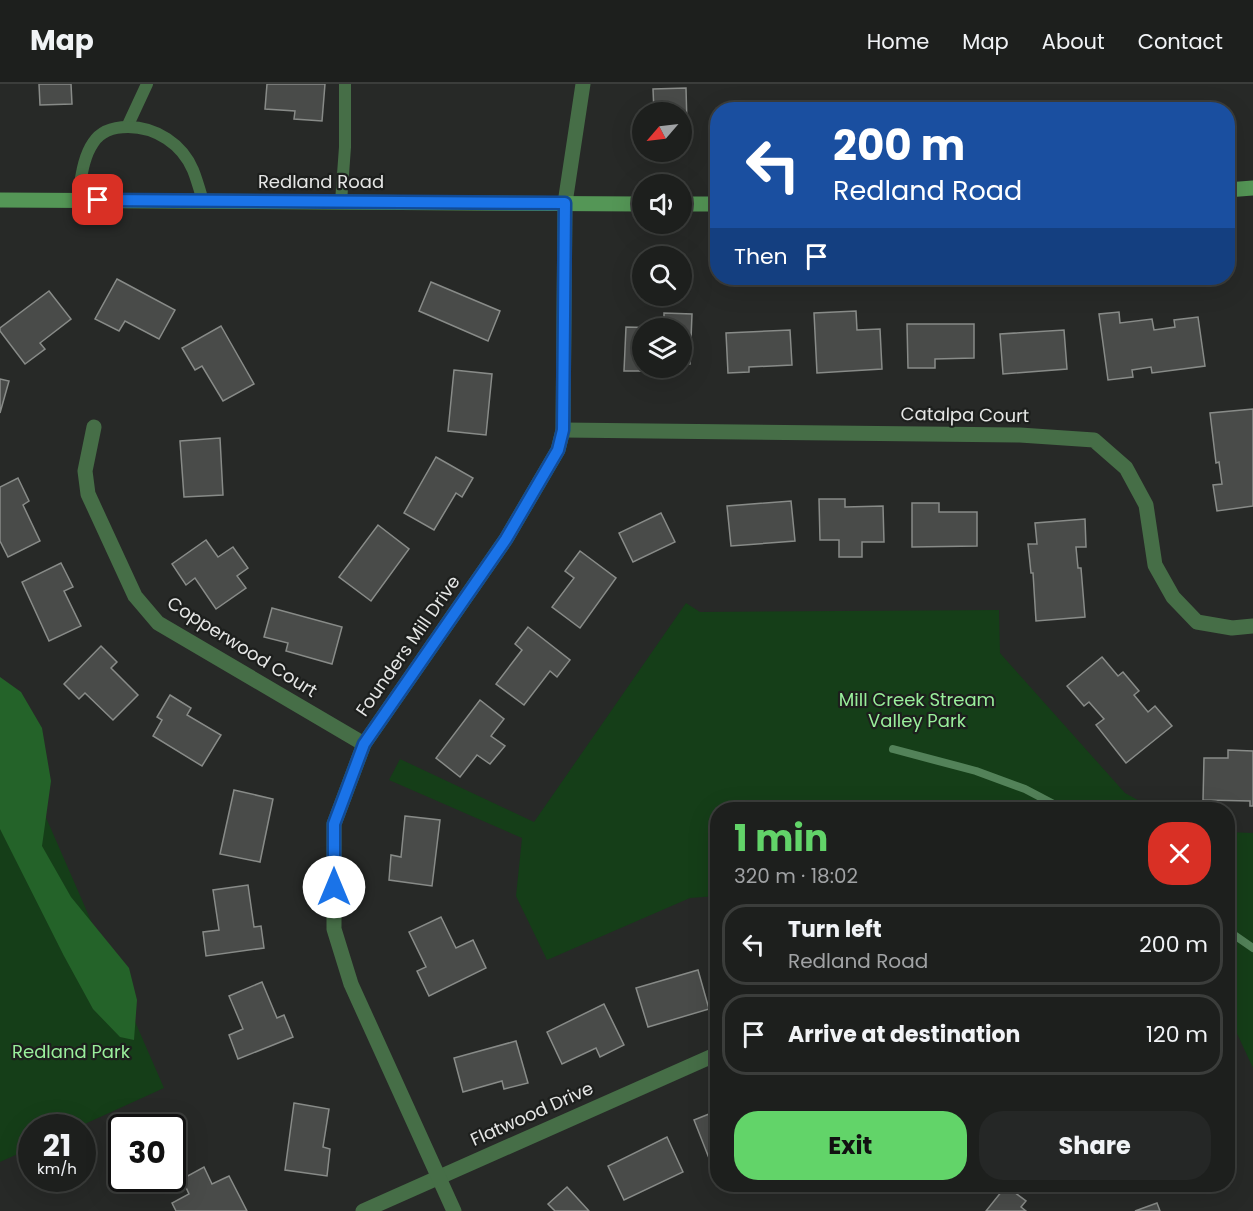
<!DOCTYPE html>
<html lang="en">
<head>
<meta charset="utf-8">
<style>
	:root { --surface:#1d1f1d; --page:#252726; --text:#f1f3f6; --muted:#a0a2a4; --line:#3b3d3b; --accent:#62d469 }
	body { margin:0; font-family:Poppins,sans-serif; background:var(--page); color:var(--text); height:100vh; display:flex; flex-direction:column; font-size:22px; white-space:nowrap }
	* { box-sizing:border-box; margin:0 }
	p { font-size:20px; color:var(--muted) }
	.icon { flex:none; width:33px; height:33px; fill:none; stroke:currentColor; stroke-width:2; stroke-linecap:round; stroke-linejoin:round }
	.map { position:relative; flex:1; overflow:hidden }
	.details { position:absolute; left:710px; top:718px; width:525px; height:390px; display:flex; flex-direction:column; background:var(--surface); border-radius:24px; box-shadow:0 6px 24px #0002,0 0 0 2px var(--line) }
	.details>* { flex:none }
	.guide { position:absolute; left:710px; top:18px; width:525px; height:183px; border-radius:24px; box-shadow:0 6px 24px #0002,0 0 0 2px var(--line); background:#1a4fa0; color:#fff; overflow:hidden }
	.needle { width:39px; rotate:242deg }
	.tools { position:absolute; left:632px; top:18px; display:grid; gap:12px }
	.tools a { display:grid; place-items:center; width:60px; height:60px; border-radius:50%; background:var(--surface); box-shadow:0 6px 24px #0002,0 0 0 2px var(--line); font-size:30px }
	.speed { position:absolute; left:18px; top:1030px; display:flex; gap:12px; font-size:30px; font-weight:700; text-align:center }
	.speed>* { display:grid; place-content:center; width:78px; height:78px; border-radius:50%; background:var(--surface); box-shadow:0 6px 24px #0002,0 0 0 2px var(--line); line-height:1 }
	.speed small { font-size:15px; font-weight:400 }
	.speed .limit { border:3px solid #111; border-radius:9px; background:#fff; color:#111 }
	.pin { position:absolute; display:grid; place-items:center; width:51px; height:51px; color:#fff; margin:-26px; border-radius:12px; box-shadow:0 3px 9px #0006 }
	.me { position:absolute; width:66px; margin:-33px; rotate:0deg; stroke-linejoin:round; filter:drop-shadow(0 0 4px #0008) }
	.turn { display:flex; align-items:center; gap:21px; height:126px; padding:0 24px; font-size:27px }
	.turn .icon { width:78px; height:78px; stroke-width:2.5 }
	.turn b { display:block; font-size:42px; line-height:51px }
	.then { display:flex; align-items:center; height:57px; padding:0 24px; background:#0003; gap:12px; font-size:22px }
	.round { display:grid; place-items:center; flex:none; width:63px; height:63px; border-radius:24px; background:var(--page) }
	.headline { display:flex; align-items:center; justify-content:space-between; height:102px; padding:0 24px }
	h1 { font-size:36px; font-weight:700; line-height:45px; color:var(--accent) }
	.primary-button { display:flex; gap:12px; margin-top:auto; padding:12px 24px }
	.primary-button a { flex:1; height:69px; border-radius:24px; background:var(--accent); color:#111; font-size:24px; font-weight:700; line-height:69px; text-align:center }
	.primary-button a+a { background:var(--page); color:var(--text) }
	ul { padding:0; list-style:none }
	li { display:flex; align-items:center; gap:18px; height:81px; margin:0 12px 9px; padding:0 12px; border:3px solid var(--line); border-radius:24px }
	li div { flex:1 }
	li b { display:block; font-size:22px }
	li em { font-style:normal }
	header { display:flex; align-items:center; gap:36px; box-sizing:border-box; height:84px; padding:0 30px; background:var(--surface); border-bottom:2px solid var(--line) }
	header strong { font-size:28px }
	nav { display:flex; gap:33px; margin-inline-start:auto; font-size:21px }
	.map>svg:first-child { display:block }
	.green { fill:#153e18 }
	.forest { fill:#246329 }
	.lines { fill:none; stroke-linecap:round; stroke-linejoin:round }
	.stream { stroke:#538259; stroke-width:8 }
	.building { fill:#494b49; stroke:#888b88; stroke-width:1.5 }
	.service { stroke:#466e47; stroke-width:12 }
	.minor { stroke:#466e47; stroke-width:15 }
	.secondary { stroke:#549656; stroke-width:15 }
	.route-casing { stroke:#114b97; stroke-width:15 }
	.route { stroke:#1a73e8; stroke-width:10 }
	.labels { text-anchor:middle; stroke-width:4.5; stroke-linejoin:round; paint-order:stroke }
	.street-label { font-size:18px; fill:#e5e6e5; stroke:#1d1f1d }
	.park-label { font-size:18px; fill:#99ee9b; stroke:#1d1f1d }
</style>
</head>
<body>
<header>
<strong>Map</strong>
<nav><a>Home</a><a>Map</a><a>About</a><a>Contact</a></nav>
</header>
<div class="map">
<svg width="1253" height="1127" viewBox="0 0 1253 1127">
	<rect width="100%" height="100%" fill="#272927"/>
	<g class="green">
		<polygon points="686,519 700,528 999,526 1000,569 1125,709 1156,726 717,726 717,812 690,814 547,876 516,812 522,754 389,696 400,675 534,738"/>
		<polygon points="0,628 164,1004 76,1044 32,1044 31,1064 0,1078"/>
		<polygon points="1227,748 1253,749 1253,984 1227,928"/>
	</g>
	<polygon class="forest" points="0,593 21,608 42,644 51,697 42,762 71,813 129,884 137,916 134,956 120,953 93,925 64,872 0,745"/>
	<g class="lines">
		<g class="stream">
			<polyline points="893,665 976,687 1025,705 1065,726"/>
			<polyline points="1227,846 1253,864"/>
		</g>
	</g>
	<g class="building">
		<polygon points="39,0 71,0 72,20 40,21"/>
		<polygon points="267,0 325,0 322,37 294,35 295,27 265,25"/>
		<polygon points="686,4 687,41 681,41 681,28 654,28 653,5"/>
		<polygon points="117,195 175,226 159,255 125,237 119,247 95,235"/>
		<polygon points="431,198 500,227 488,257 419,227"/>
		<polygon points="49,207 71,235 40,259 45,265 25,280 0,247 0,244"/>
		<polygon points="856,227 857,246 880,245 882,285 817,289 814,229"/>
		<polygon points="1119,228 1120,239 1152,235 1154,246 1175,243 1174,236 1198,233 1205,282 1152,289 1151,283 1132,286 1133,293 1108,296 1099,230"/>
		<polygon points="664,229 692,230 690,280 681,279 681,244 642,244 642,284 650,284 650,287 624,287 626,243 664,244"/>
		<polygon points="907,240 974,240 974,274 935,275 935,284 908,284"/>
		<polygon points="221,242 254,300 223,317 202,282 195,286 182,264"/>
		<polygon points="790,246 792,281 749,283 749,288 728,289 726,249"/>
		<polygon points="1064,246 1067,285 1003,290 1000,250"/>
		<polygon points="454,286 492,290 486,351 448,347"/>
		<polygon points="0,295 9,297 0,329"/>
		<polygon points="1253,325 1253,422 1217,427 1213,401 1222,400 1219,378 1216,379 1210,329"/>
		<polygon points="220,354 223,411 184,413 180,357"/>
		<polygon points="436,373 473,394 462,413 456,409 434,446 404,429"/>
		<polygon points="18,394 29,417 23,421 40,457 8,473 0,457 0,403"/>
		<polygon points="819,415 845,415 845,423 883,422 884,458 862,458 862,473 839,473 839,456 820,456"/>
		<polygon points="791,417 795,457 731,462 727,422"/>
		<polygon points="912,419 939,419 939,428 977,428 977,462 912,463"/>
		<polygon points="661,429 675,458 633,478 619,449"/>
		<polygon points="1085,435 1086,463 1076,463 1078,484 1081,484 1085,533 1036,537 1033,489 1031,489 1028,460 1037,460 1035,439"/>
		<polygon points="378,441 409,465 371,517 339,493"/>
		<polygon points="206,456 218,473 233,463 248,484 237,492 246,504 216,525 195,494 186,501 172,480"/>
		<polygon points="580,467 616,494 580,544 552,523 574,494 565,487"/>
		<polygon points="61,479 73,503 64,507 81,542 49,557 22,498"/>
		<polygon points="272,524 342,543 332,580 286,567 288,559 264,553"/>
		<polygon points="528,543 570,576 557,593 550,587 524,621 496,600 522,566 515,560"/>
		<polygon points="101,562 117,578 111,584 138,611 113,636 85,609 79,615 64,600"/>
		<polygon points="1102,573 1118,592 1123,588 1139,607 1134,611 1148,628 1155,622 1172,642 1126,679 1096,641 1104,635 1089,618 1084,622 1067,602"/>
		<polygon points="170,611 191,624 187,631 221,651 202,682 153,652 162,636 157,633"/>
		<polygon points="480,616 504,635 491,652 505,662 490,680 477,671 460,693 436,674"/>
		<polygon points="1228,666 1253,667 1253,722 1250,722 1250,717 1203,716 1204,674 1228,674"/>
		<polygon points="234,706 273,715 260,778 220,770"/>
		<polygon points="405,732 440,736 432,802 389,796 391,771 401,773"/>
		<polygon points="248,801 254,843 261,842 264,864 206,872 203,848 219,846 213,806"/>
		<polygon points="441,833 456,864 473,856 486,884 429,912 417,887 426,883 409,848"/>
		<polygon points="698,886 709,925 648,943 636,904"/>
		<polygon points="262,898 277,934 284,931 293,953 238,975 229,951 243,945 229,912"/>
		<polygon points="604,920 624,961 600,973 596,964 562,980 547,948"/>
		<polygon points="516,957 528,999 504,1005 502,997 463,1008 454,974"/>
		<polygon points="294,1019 329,1025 323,1063 330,1065 327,1092 285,1086"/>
		<polygon points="714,1028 717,1034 717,1092 716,1092 694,1036"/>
		<polygon points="667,1053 683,1088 624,1116 608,1082"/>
		<polygon points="204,1083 212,1100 229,1092 247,1127 176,1127 172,1119 189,1110 182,1095"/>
		<polygon points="1181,1101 1206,1101 1203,1109"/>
		<polygon points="1006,1102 1026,1117 1021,1123 1026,1127 986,1127"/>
		<polygon points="567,1103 589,1127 555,1127 548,1120"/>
		<polygon points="1157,1119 1160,1127 1135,1127"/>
	</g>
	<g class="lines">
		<g class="service">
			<polyline points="127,43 147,0"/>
			<path d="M77,116c4,-18 5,-41 16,-57 8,-13 21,-16 35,-16 28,0 54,17 65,43 4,10 7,21 10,31"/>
			<polyline points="341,118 345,63 345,0"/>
		</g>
		<g class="minor">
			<polyline points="94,343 85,387 88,410 135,512 158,539 364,660"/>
			<polyline points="563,346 1020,351 1094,356 1126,384 1146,421 1155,481 1173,513 1197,538 1232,544 1253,542"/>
			<polyline points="363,1127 717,970"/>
			<polyline points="454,1127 351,900 334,845 334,740 364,660 506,455 558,366 563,346 565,119 583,0"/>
		</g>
		<g class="secondary">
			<polyline points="1227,106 1253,104"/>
			<polyline points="0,116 642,120"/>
			<polyline points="681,120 717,120"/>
		</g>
	</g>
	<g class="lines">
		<g class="route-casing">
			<polyline id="route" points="98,116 565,119 563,346 558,366 506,455 364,660 334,740 334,803"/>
		</g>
		<use href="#route" class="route"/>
	</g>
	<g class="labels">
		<g class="street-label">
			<text x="321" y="104">Redland Road</text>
			<text transform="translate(965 331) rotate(1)" y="6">Catalpa Court</text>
			<text transform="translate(408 562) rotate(-55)" y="6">Founders Mill Drive</text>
			<text transform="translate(242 563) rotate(32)" y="6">Copperwood Court</text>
			<text transform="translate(532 1030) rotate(-24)" y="6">Flatwood Drive</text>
		</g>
		<g class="park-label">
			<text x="917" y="622">Mill Creek Stream<tspan x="917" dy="21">Valley Park</tspan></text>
			<text x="71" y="974">Redland Park</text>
		</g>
	</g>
</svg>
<div class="tools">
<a><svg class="needle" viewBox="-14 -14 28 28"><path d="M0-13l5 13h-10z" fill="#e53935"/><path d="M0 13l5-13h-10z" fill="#a0a2a4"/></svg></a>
<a><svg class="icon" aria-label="sound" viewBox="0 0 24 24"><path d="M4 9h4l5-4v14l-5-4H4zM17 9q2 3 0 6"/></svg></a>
<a><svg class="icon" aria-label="search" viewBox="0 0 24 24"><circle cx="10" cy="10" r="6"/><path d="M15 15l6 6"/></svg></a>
<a><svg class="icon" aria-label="layers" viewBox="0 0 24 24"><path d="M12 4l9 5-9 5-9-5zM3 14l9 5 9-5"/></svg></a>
</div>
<div class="speed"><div>21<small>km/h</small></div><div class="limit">30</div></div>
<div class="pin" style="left:98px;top:116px;background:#d93025"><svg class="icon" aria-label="arrive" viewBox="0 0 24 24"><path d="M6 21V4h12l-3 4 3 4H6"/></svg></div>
<svg class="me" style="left:334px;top:803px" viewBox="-20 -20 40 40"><circle r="19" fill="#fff"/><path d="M0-13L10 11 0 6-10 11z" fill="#1a73e8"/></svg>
<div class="guide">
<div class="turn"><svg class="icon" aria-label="left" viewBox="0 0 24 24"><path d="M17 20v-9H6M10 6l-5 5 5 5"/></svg><div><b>200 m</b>Redland Road</div></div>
<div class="then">Then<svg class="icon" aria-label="arrive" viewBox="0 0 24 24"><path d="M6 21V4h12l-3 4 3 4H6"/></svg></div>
</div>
<section class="details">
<div class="headline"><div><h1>1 min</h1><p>320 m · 18:02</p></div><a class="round" style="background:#d93025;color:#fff"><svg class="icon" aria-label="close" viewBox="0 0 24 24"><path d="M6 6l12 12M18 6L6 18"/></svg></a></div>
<ul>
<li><svg class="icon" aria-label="left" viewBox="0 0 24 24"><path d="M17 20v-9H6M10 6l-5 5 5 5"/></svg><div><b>Turn left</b><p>Redland Road</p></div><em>200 m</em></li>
<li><svg class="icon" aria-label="arrive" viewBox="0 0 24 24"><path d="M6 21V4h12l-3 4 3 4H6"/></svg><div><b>Arrive at destination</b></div><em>120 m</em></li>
</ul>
<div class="primary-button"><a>Exit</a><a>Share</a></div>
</section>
</div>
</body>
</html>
